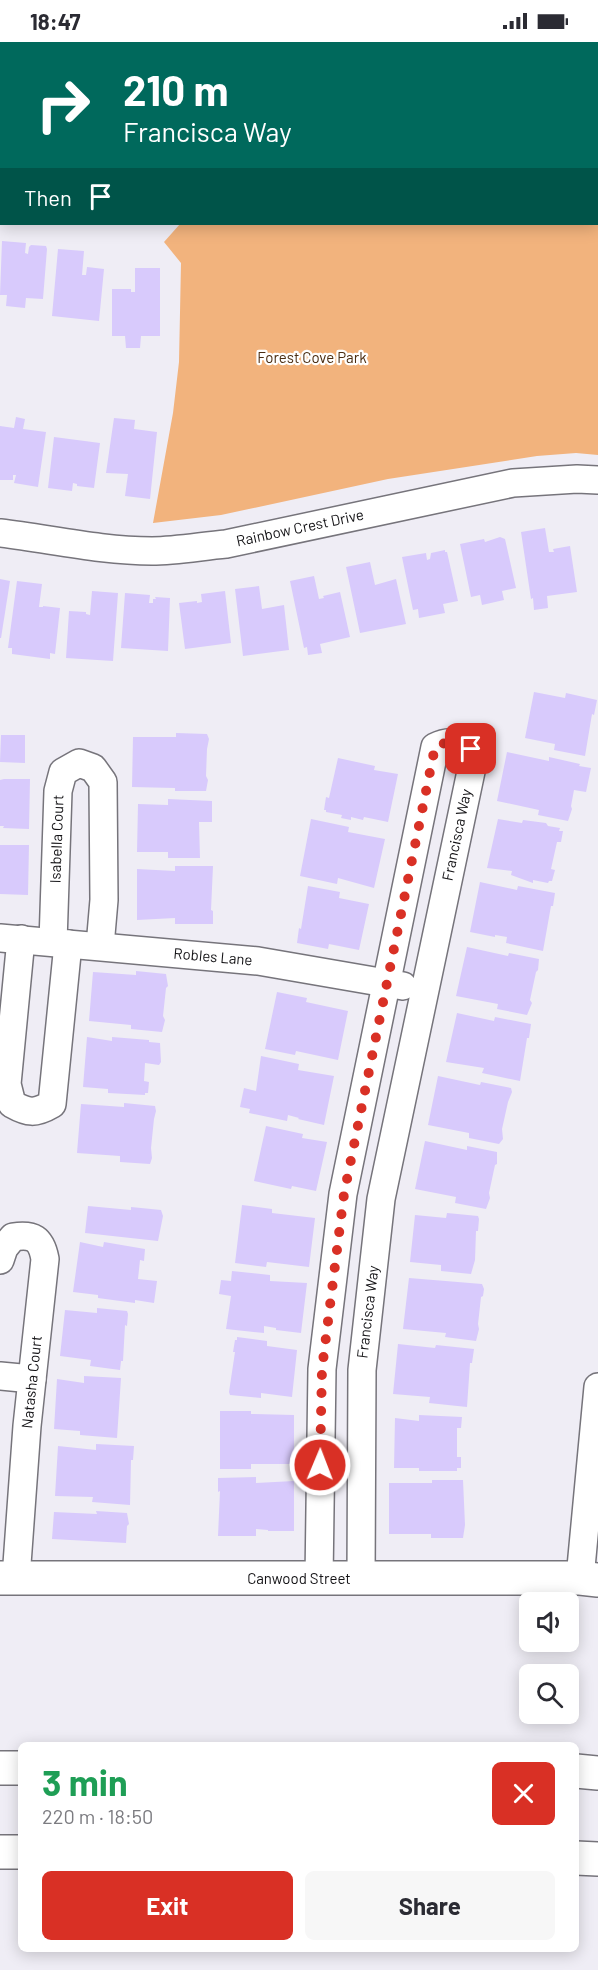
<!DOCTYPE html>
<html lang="en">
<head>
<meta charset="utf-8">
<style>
	:root { --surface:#fff; --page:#f7f7f7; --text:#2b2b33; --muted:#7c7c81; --accent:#d93025 }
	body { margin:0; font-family:Barlow,sans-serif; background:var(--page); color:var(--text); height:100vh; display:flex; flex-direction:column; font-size:22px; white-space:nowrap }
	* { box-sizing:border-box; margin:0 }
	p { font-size:20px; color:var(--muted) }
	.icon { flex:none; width:33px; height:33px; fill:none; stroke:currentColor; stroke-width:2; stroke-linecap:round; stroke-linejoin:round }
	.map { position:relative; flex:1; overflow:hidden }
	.drawer { position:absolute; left:18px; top:1700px; width:561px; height:210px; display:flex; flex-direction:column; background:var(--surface); border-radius:9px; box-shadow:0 3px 15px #0003 }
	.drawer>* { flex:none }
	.hud { position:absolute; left:0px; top:0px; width:598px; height:183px; box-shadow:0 3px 15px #0003; background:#00695c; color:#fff; overflow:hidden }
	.buttons { position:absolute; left:519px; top:1550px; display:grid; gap:12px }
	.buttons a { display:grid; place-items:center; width:60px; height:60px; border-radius:9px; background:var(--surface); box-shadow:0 3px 15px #0003; font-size:30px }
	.pin { position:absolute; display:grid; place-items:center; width:51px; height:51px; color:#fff; margin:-26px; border-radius:12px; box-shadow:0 3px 9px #0006 }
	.me { position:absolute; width:66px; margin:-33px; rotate:1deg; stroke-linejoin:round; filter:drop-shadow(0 0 4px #0008) }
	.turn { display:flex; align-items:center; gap:21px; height:126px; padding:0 24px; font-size:27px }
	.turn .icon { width:78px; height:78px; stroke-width:2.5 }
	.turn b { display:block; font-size:42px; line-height:51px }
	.then { display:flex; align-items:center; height:57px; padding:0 24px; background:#0003; gap:12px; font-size:22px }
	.round { display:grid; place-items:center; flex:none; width:63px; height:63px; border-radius:9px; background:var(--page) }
	.summary { display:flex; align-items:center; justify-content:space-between; height:102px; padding:0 24px }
	h1 { font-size:36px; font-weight:700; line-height:45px; color:#1e9e55 }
	.action { display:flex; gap:12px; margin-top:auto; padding:12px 24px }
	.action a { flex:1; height:69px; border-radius:9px; background:var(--accent); color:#fff; font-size:24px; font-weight:700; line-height:69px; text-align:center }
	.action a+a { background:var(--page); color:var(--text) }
	.status { display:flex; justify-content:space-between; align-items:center; height:42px; padding:0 30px; background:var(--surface); direction:ltr }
	.status svg { height:16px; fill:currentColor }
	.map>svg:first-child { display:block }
	.green { fill:#f2b37d }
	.building { fill:#d8cafc }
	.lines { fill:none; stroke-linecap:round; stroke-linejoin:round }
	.street-casing { stroke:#76747b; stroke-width:30 }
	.secondary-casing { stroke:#76747b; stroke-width:36 }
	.highway-casing { stroke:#76747b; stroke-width:36 }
	.street { stroke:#fff; stroke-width:27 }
	.secondary { stroke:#fff; stroke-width:33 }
	.highway { stroke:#fff; stroke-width:33 }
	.route { stroke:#d93025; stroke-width:10; stroke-dasharray:0 18 }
	.labels { text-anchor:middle; stroke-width:4.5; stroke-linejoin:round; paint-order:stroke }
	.park-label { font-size:15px; fill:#4a2d12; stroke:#fff }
	.street-label { font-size:15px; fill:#131215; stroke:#fff }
</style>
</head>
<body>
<div class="status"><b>18:47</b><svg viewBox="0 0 49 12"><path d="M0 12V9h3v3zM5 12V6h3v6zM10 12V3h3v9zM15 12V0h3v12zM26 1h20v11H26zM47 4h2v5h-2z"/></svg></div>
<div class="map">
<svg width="598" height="1928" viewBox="0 0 598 1928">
	<rect width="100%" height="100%" fill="#efedf5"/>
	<polygon class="green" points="214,0 598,0 598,413 576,411 537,414 388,437 221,473 153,481 173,371 179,320 181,221 164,200 180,182 597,182 597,2"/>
	<g class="building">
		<polygon points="2,199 26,201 25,211 28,212 29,205 31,203 46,204 47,207 43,257 26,256 25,266 6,264 7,253 0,253"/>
		<polygon points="58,207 84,209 82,233 86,233 87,225 104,227 99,279 52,274"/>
		<polygon points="135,226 160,226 160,294 141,294 140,306 126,306 125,294 112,294 112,247 131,247 131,250 135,250"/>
		<polygon points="16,375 25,377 23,387 46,390 38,445 14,441 16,433 13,433 13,438 0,438 0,384 14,386"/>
		<polygon points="114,376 135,378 134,387 157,390 150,457 125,454 128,432 106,431"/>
		<polygon points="54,395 100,401 94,446 77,444 77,442 73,441 72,449 48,446"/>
		<polygon points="545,486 549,510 554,510 553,507 570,504 577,550 547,554 548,566 534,568 533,556 531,557 521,490"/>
		<polygon points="500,495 505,497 516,546 502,549 504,558 482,563 480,553 471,555 460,502 484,497 485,500"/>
		<polygon points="445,508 445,510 447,510 458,559 443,562 445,571 419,576 418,567 413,568 402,515 426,511 427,518 430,517 431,511"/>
		<polygon points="370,520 375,543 396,537 406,582 360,591 346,525"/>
		<polygon points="314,534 319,557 324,556 323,554 340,550 350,595 320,602 322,611 308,613 307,605 304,606 290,539"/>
		<polygon points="0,537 10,539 1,596 0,596"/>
		<polygon points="17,539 42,542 39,565 43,565 43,564 60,566 55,612 50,611 50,617 12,612 12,606 8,606"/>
		<polygon points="259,544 262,567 284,563 289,608 243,614 235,547"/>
		<polygon points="92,549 118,551 113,619 66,616 69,569 86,570 86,572 90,573"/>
		<polygon points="225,549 231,601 185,607 179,561 197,559 197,561 202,560 201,552"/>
		<polygon points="125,551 150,553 149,561 153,561 153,557 156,557 155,555 170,556 168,609 121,606"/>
		<polygon points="534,650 565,656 566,651 597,658 594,673 592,672 585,714 554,708 555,702 525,696"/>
		<polygon points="176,691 207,692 209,697 207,707 206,734 208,738 206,749 175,749 175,746 132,745 133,695 176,695"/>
		<polygon points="1,693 25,693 25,721 0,720"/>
		<polygon points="507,710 549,719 549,715 580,722 579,724 591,726 586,750 574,748 571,764 572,767 568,779 538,773 539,768 497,759"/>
		<polygon points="338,716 375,724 374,728 398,732 388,780 364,775 363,778 351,775 351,778 341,776 342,773 326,770 326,768 324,768 326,755 329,756"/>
		<polygon points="4,737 30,737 29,787 3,786 4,784 0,784 0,738"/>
		<polygon points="168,757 212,759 212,780 199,780 200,816 168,816 168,810 137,810 138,762 168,763"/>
		<polygon points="311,777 349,785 348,790 385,797 374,846 338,836 337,842 300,834"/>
		<polygon points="498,777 522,781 523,778 546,781 548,784 560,786 559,789 563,789 561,800 557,800 551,827 555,828 552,839 549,839 548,841 533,838 533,841 511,833 512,829 487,826"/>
		<polygon points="0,803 29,803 28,853 0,852"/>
		<polygon points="175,824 213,824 211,868 213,869 213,882 175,882 175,876 137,878 137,827 175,829"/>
		<polygon points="480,840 517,848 518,844 555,851 553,864 551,864 543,909 506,901 507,895 495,893 495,895 470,890"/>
		<polygon points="308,844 340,850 339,856 369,862 359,908 329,902 328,907 297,901 299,886 301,887"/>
		<polygon points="467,905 508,914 509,911 539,917 538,928 536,930 530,958 532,961 527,973 497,967 498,962 456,954"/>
		<polygon points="136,929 166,932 168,944 166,946 163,974 165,978 162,990 131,987 131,983 89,979 93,930 136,933"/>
		<polygon points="277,950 307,956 306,960 348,969 338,1018 296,1009 295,1013 265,1007"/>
		<polygon points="457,971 494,979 495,975 531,982 529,996 527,996 520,1039 482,1031 484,1026 446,1020"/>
		<polygon points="87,995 112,999 112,995 149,998 149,1000 160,1001 161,1020 159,1023 145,1021 144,1039 149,1040 148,1051 145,1051 145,1053 108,1051 108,1047 83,1045"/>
		<polygon points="261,1014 299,1022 298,1028 334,1034 324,1083 298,1077 299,1076 288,1073 287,1079 249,1071 250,1067 240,1065 244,1046 256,1049"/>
		<polygon points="438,1034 480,1043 481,1040 511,1046 512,1050 508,1060 502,1087 503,1097 499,1102 469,1096 469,1091 428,1083"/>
		<polygon points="124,1061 155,1064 156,1069 154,1077 151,1106 152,1116 150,1122 120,1120 120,1114 77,1111 81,1062 124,1065"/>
		<polygon points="266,1084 303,1092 302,1096 327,1100 316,1149 292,1144 291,1147 254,1139"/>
		<polygon points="425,1099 467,1108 467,1104 497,1110 497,1122 495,1123 489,1151 490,1156 486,1167 455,1161 456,1155 415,1147"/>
		<polygon points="242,1163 272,1167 272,1171 315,1176 309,1225 267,1220 266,1225 235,1221"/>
		<polygon points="88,1164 131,1168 131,1165 161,1168 163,1174 158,1199 85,1191"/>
		<polygon points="447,1171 478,1174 479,1177 478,1189 476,1189 475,1218 471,1232 441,1229 441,1223 410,1220 415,1173 446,1176"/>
		<polygon points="80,1200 103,1205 104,1200 145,1207 144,1219 140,1218 138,1237 157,1239 154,1261 135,1258 135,1261 98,1256 98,1253 73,1250"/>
		<polygon points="232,1229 270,1233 270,1239 307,1241 301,1291 276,1288 276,1286 264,1284 264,1291 226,1287 231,1254 219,1252 221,1238 231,1239"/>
		<polygon points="409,1236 482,1242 484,1247 483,1254 481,1255 478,1282 479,1287 476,1299 445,1295 446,1291 403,1287"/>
		<polygon points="97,1266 127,1269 128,1272 127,1284 125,1283 123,1319 121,1319 120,1328 90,1324 91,1318 60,1314 65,1268 97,1271"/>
		<polygon points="237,1295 267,1299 267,1304 297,1308 292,1355 261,1351 261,1356 230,1353 229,1350 235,1310 233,1310 235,1298 237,1298"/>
		<polygon points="398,1302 435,1306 436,1303 474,1307 472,1321 470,1321 467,1365 429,1361 430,1355 393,1352"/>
		<polygon points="84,1334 121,1336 117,1396 80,1393 80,1389 54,1387 57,1337 84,1341"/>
		<polygon points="220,1369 251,1369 251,1372 294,1373 294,1422 251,1422 251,1427 220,1427"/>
		<polygon points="419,1373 462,1375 461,1386 457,1386 457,1415 461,1415 461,1426 457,1426 457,1429 419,1429 419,1426 394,1426 395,1376 419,1379"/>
		<polygon points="96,1402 134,1404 133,1418 131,1418 130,1463 92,1460 93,1455 55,1454 58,1404 96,1408"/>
		<polygon points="256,1435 256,1441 294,1439 294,1489 268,1489 268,1488 256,1487 256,1494 218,1494 220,1449 218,1450 218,1436"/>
		<polygon points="432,1438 463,1438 465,1483 463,1496 431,1496 431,1492 389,1492 389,1441 432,1441"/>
		<polygon points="96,1469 127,1471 129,1482 127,1484 126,1501 52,1497 54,1470 97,1472"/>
	</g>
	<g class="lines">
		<g class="street-casing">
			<g id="street">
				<polyline points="0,151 2,151"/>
				<path d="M0,491c50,6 102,18 152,18 25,0 50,-5 74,-7l287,-61 64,-4 21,1"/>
				<polyline points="0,896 258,919 403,944"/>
				<path d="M21,897l-14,145 5,20c16,9 23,10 40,0l16,-160"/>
				<polyline points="53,900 58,749 63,730 79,721 93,726 103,740 104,858 100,904"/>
				<path d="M0,1218l4,-12 9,-11c20,-3 28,1 32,22l-18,167 -11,152"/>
				<polyline points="0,1334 32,1337"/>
				<polyline points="580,1536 598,1345"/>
				<path d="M319,1537l3,-210 21,-175 92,-447c13,-7 23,-5 36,2l2,13 -92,437 -19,171 -1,209"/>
			</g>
		</g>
		<g class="secondary-casing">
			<polyline id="secondary" points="0,1536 580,1536 598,1538"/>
		</g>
		<g class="highway-casing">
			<g id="highway">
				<polyline points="0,1726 21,1726"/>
				<polyline points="576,1729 598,1731"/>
				<polyline points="0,1810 21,1810"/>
				<polyline points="576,1816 598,1817"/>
			</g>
		</g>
		<use href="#street" class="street"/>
		<use href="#secondary" class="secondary"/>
		<use href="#highway" class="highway"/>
	</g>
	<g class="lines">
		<path class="route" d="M320,1423l2,-96 22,-175 91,-447c13,-7 23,-5 36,2"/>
	</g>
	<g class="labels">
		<g class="park-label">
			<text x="312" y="321">Forest Cove Park</text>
		</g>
		<g class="street-label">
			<text transform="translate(300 486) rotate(-12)" y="5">Rainbow Crest Drive</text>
			<text transform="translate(457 793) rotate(-78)" y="5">Francisca Way</text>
			<text transform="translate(57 797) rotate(-88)" y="5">Isabella Court</text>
			<text transform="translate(213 915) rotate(5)" y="5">Robles Lane</text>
			<text transform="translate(368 1270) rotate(-83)" y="5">Francisca Way</text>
			<text transform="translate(32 1340) rotate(-84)" y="5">Natasha Court</text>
			<text x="299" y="1542">Canwood Street</text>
		</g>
	</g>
</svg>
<div class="buttons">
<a><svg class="icon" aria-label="sound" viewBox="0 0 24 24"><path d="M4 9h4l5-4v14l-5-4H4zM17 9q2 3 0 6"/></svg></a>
<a><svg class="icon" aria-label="search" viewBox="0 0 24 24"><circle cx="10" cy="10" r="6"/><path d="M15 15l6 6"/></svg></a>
</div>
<div class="pin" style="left:471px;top:707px;background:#d93025"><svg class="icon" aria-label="arrive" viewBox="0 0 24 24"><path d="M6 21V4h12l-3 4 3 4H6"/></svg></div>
<svg class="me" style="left:320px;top:1423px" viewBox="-20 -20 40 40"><circle r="17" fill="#d93025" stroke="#fff" stroke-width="3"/><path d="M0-11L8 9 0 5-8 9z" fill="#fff"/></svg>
<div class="hud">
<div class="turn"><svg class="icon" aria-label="right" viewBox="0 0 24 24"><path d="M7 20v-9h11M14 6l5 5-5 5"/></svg><div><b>210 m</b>Francisca Way</div></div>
<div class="then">Then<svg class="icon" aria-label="arrive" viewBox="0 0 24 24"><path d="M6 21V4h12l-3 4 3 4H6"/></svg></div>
</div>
<section class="drawer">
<div class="summary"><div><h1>3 min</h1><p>220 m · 18:50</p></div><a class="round" style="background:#d93025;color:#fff"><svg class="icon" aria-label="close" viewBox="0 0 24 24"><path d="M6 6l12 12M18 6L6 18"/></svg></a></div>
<div class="action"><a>Exit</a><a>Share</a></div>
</section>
</div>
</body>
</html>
